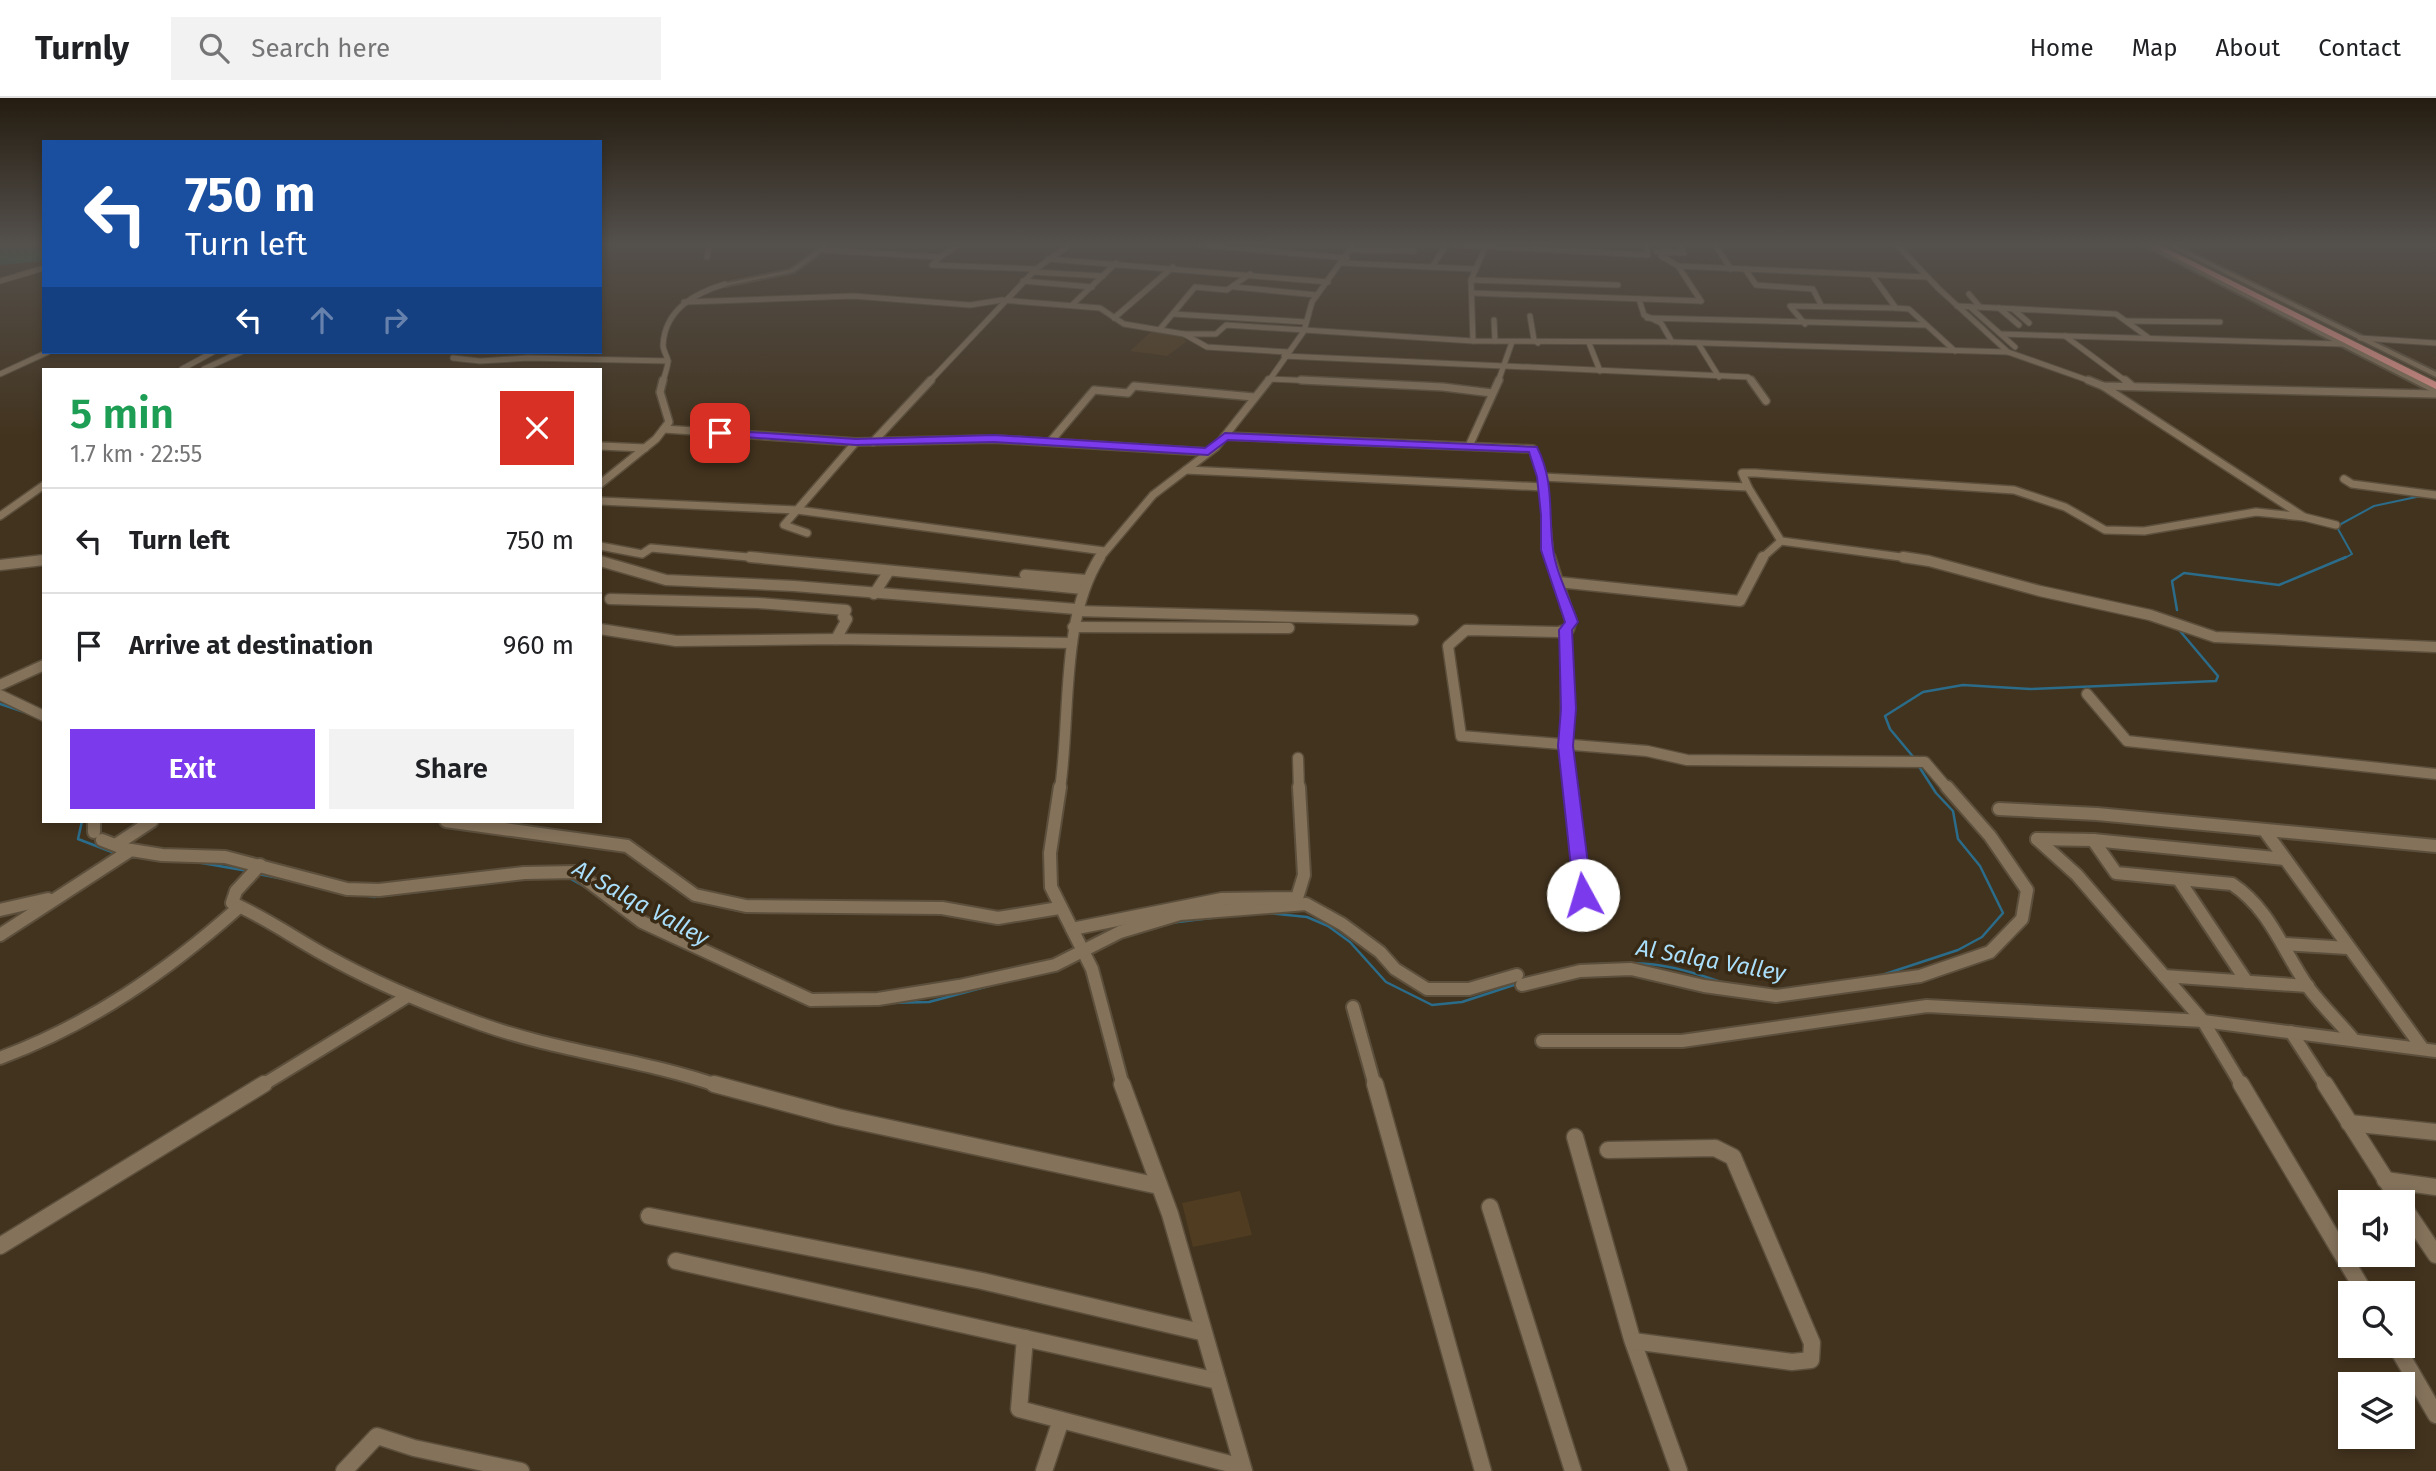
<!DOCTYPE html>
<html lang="en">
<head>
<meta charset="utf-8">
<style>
	:root { --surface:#fff; --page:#f2f2f2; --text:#202124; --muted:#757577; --line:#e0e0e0; --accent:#7c3aed }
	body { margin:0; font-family:"Fira Sans",sans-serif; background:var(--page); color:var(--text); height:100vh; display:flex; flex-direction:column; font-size:26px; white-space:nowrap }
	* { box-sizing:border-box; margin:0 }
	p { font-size:23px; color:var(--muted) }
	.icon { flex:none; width:38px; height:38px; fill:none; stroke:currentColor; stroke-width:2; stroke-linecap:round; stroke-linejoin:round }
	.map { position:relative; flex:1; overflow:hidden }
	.panel { position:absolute; left:42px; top:270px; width:560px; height:455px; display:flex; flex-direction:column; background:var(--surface); border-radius:0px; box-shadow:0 4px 10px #0003 }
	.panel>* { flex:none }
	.hud { position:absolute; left:42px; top:42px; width:560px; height:214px; border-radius:0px; box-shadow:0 4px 10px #0003; background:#1a4fa0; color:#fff; overflow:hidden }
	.controls { position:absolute; left:2338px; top:1092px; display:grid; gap:14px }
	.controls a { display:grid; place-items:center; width:77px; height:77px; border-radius:0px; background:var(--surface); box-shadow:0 4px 10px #0003; font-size:35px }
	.pin { position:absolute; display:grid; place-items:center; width:60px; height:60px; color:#fff; margin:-30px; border-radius:14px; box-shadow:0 4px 10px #0006 }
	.me { position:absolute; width:77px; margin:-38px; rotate:354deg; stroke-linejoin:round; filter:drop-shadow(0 0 5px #0008) }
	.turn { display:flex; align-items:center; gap:24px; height:147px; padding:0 28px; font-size:32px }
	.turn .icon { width:91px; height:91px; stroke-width:2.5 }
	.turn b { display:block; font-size:49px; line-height:60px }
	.lanes { display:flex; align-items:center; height:66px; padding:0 28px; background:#0003; justify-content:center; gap:35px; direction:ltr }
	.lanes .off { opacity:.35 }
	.round { display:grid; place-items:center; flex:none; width:74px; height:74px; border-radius:0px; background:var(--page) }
	.head { display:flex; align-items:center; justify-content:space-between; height:119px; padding:0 28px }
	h1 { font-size:42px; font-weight:600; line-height:52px; color:#1e9e55 }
	.cta { display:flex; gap:14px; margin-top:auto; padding:14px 28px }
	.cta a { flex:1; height:80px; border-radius:0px; background:var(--accent); color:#fff; font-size:28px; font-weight:600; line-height:80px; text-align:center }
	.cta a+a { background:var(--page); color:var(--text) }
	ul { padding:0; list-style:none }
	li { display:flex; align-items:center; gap:21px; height:105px; padding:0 28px; border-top:2px solid var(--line) }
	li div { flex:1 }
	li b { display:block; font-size:26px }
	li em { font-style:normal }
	header { display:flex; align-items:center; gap:42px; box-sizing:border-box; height:98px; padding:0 35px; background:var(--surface); border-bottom:2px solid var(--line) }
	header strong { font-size:33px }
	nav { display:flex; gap:38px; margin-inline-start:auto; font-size:24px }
	.search { width:490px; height:63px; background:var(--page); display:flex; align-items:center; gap:18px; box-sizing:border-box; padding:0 24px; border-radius:0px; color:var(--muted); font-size:26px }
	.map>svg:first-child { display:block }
	.built { fill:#503c21 }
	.green { fill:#21654b }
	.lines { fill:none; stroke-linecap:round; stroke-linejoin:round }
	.stream-far1 { stroke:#2b6c8a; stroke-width:2 }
	.stream { stroke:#2b6c8a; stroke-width:2.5 }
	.minor-far4-casing { stroke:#5c503d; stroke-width:7 }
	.minor-far3-casing { stroke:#5c503d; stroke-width:10 }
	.minor-far2-casing { stroke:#5c503d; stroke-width:13 }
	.minor-far1-casing { stroke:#5c503d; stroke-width:16 }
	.minor-casing { stroke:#5c503d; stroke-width:19 }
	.tertiary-casing { stroke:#5c503d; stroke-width:4 }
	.secondary-casing { stroke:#5c503d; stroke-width:4 }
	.trunk-casing { stroke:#5c503d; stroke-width:3 }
	.minor-far4 { stroke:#84725b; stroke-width:5 }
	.minor-far3 { stroke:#84725b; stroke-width:7 }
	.minor-far2 { stroke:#84725b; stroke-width:10 }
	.minor-far1 { stroke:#84725b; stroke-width:12 }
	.minor { stroke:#84725b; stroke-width:16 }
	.tertiary { fill:#84725b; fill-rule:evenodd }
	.secondary { fill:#84725b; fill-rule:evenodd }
	.trunk { fill:#e0918a; fill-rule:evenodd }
	.route { fill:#7c3aed; stroke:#51269a; stroke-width:2 }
	.labels { text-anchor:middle; stroke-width:7; stroke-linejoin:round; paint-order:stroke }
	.water-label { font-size:23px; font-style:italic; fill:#a9defa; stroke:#382914 }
</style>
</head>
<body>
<header>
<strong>Turnly</strong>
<div class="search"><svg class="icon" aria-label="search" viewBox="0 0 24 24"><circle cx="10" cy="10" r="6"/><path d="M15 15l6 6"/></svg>Search here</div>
<nav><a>Home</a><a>Map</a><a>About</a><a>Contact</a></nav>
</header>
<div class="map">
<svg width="2436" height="1373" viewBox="0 0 2436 1373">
	<rect width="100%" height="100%" fill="#42331e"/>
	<g class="built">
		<polygon points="1152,233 1186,239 1184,242 1187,243 1167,258 1130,253"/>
		<polygon points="1240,1093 1252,1137 1193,1149 1182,1105"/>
	</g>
	<polygon class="green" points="0,147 44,147 44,163 0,167"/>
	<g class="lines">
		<polyline class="stream-far1" points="2343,461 2352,456 2338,431 2341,426 2374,408 2421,398"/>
		<g class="stream">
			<polyline points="2177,512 2172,483 2184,475 2279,487 2346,459"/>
			<polyline points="0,606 30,616"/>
			<polyline points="1915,661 1890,631 1885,618 1923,594 1963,587 2030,591 2216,583 2218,578 2180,533"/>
			<polyline points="82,723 78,741 117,756"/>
			<polyline points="130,759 144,760"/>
			<polyline points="196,764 248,773"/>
			<polyline points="258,776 289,782"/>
			<polyline points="569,780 587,790"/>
			<polyline points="364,797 374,799 493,785"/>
			<polyline points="1267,815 1307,819 1328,828 1350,844 1386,884 1432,907 1462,904 1517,886"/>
			<polyline points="1170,825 1219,819"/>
			<polyline points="657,837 685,851"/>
			<path d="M1584,867c60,-4 80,-3 137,17"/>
			<polyline points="1879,878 1958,852 1982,839 2003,815 1980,768 1958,741 1953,713 1936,695 1918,667"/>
			<polyline points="890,905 929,904 1004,884"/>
		</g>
		<g class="minor-far4-casing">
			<g id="minor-far4">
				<polyline points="1201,147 1347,160"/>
				<polyline points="1454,147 1648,157 1645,147"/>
				<polyline points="1715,147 1731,171"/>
				<polyline points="1897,147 1939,191 2008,254"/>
				<polyline points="822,152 940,159 932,167 1036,171 1069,147"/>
				<polyline points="1351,152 1414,153"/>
				<polyline points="1657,154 1684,155 1680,147"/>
				<polyline points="1661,158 1678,168 1926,179"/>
				<polyline points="707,159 709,147"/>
				<polyline points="940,159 958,147"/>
				<polyline points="1048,161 1328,184"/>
				<polyline points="1343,165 1475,171"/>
				<polyline points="1678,168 1701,203"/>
				<polyline points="1432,169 1446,147"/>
				<polyline points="1745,171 1756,187 1813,191 1821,207"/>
				<polyline points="1033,174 1103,178"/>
				<polyline points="1872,177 1896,210 1909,211 1955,253"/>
				<polyline points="1471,182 1618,187"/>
				<polyline points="0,183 44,170"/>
				<polyline points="1023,183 1092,189"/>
				<polyline points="1235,189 1317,197"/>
				<polyline points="1472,195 1701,203"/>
				<polyline points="1969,196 1980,209"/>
				<polyline points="1639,201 1644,217 1661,225 1672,244"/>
				<polyline points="684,204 853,198 970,207 1002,202 1100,210 1124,226 1184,236 1216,236 1226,227 1473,243 1672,244 2008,254 2093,284"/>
				<polyline points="1072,207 1116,165"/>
				<polyline points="1957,208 2116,216 2149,240"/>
				<polyline points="1970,209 2015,249"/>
				<polyline points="1999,210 2019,227"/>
				<polyline points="2013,211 2029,225"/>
				<polyline points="1173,216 1306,224"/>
				<polyline points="1530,218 1534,242 1538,245"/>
				<polyline points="1114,220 1173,169"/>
				<polyline points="1647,220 1925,227"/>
				<polyline points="1494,222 1495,243"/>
				<polyline points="2127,223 2220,224"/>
				<polyline points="1805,226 1790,208 1896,210"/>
				<polyline points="1160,231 1195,189 1227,192 1250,176"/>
				<polyline points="1184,236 1207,249 1288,254"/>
				<polyline points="2001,236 2343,246"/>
				<polyline points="2065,238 2127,284"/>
				<polyline points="2360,240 2436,245"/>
				<polyline points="1473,243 1471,182 1485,150"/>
				<polyline points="1589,245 1600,273"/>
				<polyline points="1698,245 1719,279"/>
				<polyline points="1284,258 1748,279 1752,284"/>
				<polyline points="453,260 480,263 528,260 668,263"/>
				<polyline points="182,271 213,254"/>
				<polyline points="204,271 241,254"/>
				<polyline points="0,276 48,254"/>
				<polyline points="1268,281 1339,284"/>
				<path d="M663,284c1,-6 5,-15 5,-21 -1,-6 -5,-10 -5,-16 2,-36 32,-52 62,-61"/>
				<polyline points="929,284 1036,171"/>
				<polyline points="1268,284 1304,233 1312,204 1353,147"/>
				<polyline points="1498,284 1512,244"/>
			</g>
		</g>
		<g class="minor-far3-casing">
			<g id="minor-far3">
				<polyline points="1301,282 1443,289 1492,295"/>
				<polyline points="1751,282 1766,303"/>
				<polyline points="2088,282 2103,288 2436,296"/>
				<polyline points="2125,282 2132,288"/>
				<polyline points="2103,288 2304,419 2336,427"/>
				<polyline points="664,331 856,344 994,341 1208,354"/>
				<polyline points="1225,338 1533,351 1542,379 1748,389 1742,375 1755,375 2014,392 2065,409 2105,432 2144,433 2256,414 2304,419"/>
				<polyline points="873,344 931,282"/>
				<polyline points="1050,344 1094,292 1128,295 1134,288 1254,299"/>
				<polyline points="600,348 645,350"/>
				<polyline points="1469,348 1499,282"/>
				<polyline points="1186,372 1543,389"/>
				<polyline points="2344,381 2352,386 2436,397"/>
				<polyline points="1543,385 1550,461"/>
				<polyline points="600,386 656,341 669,324 660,294 663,282"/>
				<polyline points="1748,389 1781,443"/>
				<polyline points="600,403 797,412 1104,453"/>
				<polyline points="0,418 44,387"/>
				<polyline points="807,435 784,427 856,344"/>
				<polyline points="600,448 642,456 651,450 769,461"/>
				<polyline points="1099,461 1153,397 1216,349 1269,282"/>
				<polyline points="1761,461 1781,443 1916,461"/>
			</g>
		</g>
		<g class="minor-far2-casing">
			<g id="minor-far2">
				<polyline points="750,459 1083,491"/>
				<polyline points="1550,459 1558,484"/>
				<polyline points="1763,459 1740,503 1558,484 1571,524 1569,531 1558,534 1466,532 1448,548 1461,638 1647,653 1687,662 1925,664 1948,691"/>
				<polyline points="1903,459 1929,463 2040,493 2150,517 2215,539 2436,549"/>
				<polyline points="600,463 666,482 794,488 1076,511"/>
				<polyline points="0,467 44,462"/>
				<polyline points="1025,477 1086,482"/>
				<polyline points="874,496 889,473"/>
				<polyline points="610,501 758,505 846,512 843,519 847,521 836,541"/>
				<polyline points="1076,513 1413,522"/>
				<polyline points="1073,529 1289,530"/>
				<polyline points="600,531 676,543 836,541 1072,545"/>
				<polyline points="1566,532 1566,647 1571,691"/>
				<polyline points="0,587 44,567"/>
				<polyline points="2087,596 2127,643 2436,676"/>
				<polyline points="0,597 44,618"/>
				<polyline points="1298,660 1299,691"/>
				<path d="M1060,691c11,-75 0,-168 40,-232"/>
			</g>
		</g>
		<g class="minor-far1-casing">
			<g id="minor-far1">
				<polyline points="1060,689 1050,755 1051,789 1092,871 1123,988"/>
				<polyline points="1571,689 1583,797"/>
				<polyline points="1999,711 2097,716 2436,748"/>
				<polyline points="94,723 94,734"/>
				<polyline points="446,723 627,748 695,797 746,808 942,810 998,820 1059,810"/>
				<polyline points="2265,733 2423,951"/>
				<polyline points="2037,741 2077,777 2203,923 2242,988"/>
				<polyline points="2037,741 2093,742 2285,761"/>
				<polyline points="102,742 125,751 162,757 225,759 347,791 379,792 524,775 576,774 642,824 811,902 878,901 959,888 1055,867 1120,834 1180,816 1306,806 1342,826 1380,854 1395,871 1427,891 1469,891 1517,877"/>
				<path d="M2093,742l23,33 116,11c38,25 51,67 76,103 14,19 31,35 46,53"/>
				<polyline points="117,746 152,723"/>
				<path d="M260,767l-24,26 -4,12c33,14 62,35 93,52 50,28 103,50 156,69 78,28 161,35 238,62"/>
				<polyline points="2179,782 2247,884"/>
				<polyline points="0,812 48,801"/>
				<polyline points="1072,831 1222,801 1297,800 1304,777 1299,689"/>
				<polyline points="0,837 131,752"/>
				<polyline points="2284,846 2348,850"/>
				<polyline points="2164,878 2308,888"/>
				<polyline points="1522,887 1580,873 1631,871 1704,888 1776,898 1920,878 1990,854 2022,821 2027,792 1990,738 1947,689"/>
				<polyline points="1353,909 1375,988"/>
				<polyline points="2291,934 2326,988"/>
				<polyline points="1542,943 1682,943 1927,908 2203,923 2436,953"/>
				<path d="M0,960c91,-34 166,-86 238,-150"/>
				<polyline points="261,988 408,898"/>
			</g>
		</g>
		<g class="minor-casing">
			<g id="minor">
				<polyline points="714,986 838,1019 1159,1088"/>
				<polyline points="1122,986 1170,1116 1244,1373"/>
				<polyline points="1375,986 1483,1373"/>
				<polyline points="2241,986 2365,1195"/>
				<polyline points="2325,986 2400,1104"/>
				<polyline points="2349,1025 2436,1034"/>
				<polyline points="1575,1039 1632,1241 1679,1373"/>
				<polyline points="1608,1052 1715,1050 1733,1059 1812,1245 1811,1262 1792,1264 1633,1243"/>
				<polyline points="2385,1082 2436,1089"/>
				<polyline points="2403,1108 2436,1157"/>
				<polyline points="1490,1109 1573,1373"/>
				<polyline points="649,1118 982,1183 1201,1234"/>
				<polyline points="0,1148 264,986"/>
				<polyline points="676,1163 1218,1283"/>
				<polyline points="1025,1240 1019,1311 1242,1369"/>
				<polyline points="2396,1248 2436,1317"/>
				<polyline points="344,1373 377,1338 414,1350 521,1373"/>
				<polyline points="1044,1373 1061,1322"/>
			</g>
		</g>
		<g class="tertiary-casing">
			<polygon id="tertiary" points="824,147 831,147 794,174 725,188 722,186 790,172"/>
		</g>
		<g class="secondary-casing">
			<g id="secondary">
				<polygon points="2143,147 2151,147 2436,290 2436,296"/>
				<polygon points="2167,147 2175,147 2436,274 2436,279"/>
			</g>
		</g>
		<g class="trunk-casing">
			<polygon id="trunk" points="2150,147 2160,147 2436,284 2436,291"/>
		</g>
		<use href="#minor-far4" class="minor-far4"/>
		<use href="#minor-far3" class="minor-far3"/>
		<use href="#minor-far2" class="minor-far2"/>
		<use href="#minor-far1" class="minor-far1"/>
		<use href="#minor" class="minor"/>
		<use href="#tertiary" class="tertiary"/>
		<use href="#secondary" class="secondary"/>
		<use href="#trunk" class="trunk"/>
	</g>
	<linearGradient id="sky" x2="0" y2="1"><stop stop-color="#241c10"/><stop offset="0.43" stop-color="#54504c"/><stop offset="1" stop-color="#54504c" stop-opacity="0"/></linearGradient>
	<rect width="2436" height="339" fill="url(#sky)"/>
	<path class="route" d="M720,332l136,9 138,-4 211,13 20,-15 312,14c18,36 11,66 16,102 3,24 17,50 25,73l-6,8 4,79 -3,37 19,149 -9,6 -9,-6 -16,-149 3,-37 -2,-79 6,-8 -24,-72v-35l-4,-38 -8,-25 -301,-12 -20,15 -214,-13 -138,3 -140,-10 -1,-2z"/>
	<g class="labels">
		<g class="water-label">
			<text transform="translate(641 805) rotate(29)" y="8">Al Salqa Valley</text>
			<text transform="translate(1711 862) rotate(10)" y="8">Al Salqa Valley</text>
		</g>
	</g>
</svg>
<div class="controls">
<a><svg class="icon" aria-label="sound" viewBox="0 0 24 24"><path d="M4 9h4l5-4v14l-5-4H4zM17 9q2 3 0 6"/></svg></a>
<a><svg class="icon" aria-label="search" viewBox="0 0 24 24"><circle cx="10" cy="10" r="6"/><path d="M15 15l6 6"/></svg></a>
<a><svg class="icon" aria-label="layers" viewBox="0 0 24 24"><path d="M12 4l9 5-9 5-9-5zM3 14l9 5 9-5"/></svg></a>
</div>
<div class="pin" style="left:720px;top:335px;background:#d93025"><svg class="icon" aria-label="arrive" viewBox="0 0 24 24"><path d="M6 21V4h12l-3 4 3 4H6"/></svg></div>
<svg class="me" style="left:1583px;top:797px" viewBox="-20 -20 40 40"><circle r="19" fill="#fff"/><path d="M0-13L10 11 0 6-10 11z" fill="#7c3aed"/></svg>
<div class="hud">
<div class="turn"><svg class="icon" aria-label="left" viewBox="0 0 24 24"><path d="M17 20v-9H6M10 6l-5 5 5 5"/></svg><div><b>750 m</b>Turn left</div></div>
<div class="lanes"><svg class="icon" aria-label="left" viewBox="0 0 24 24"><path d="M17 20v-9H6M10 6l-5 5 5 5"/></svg><svg class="icon off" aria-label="ahead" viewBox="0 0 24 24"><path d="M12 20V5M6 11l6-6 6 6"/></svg><svg class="icon off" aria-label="right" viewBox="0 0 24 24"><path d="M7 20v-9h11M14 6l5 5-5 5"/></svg></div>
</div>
<section class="panel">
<div class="head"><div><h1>5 min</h1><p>1.7 km · 22:55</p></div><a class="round" style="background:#d93025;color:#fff"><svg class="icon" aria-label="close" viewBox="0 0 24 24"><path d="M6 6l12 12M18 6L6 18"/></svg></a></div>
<ul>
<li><svg class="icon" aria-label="left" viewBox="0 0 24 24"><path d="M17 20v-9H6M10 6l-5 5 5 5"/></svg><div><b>Turn left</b></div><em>750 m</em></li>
<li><svg class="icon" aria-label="arrive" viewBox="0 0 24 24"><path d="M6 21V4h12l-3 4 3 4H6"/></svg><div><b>Arrive at destination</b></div><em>960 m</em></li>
</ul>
<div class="cta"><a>Exit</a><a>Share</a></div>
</section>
</div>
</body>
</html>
